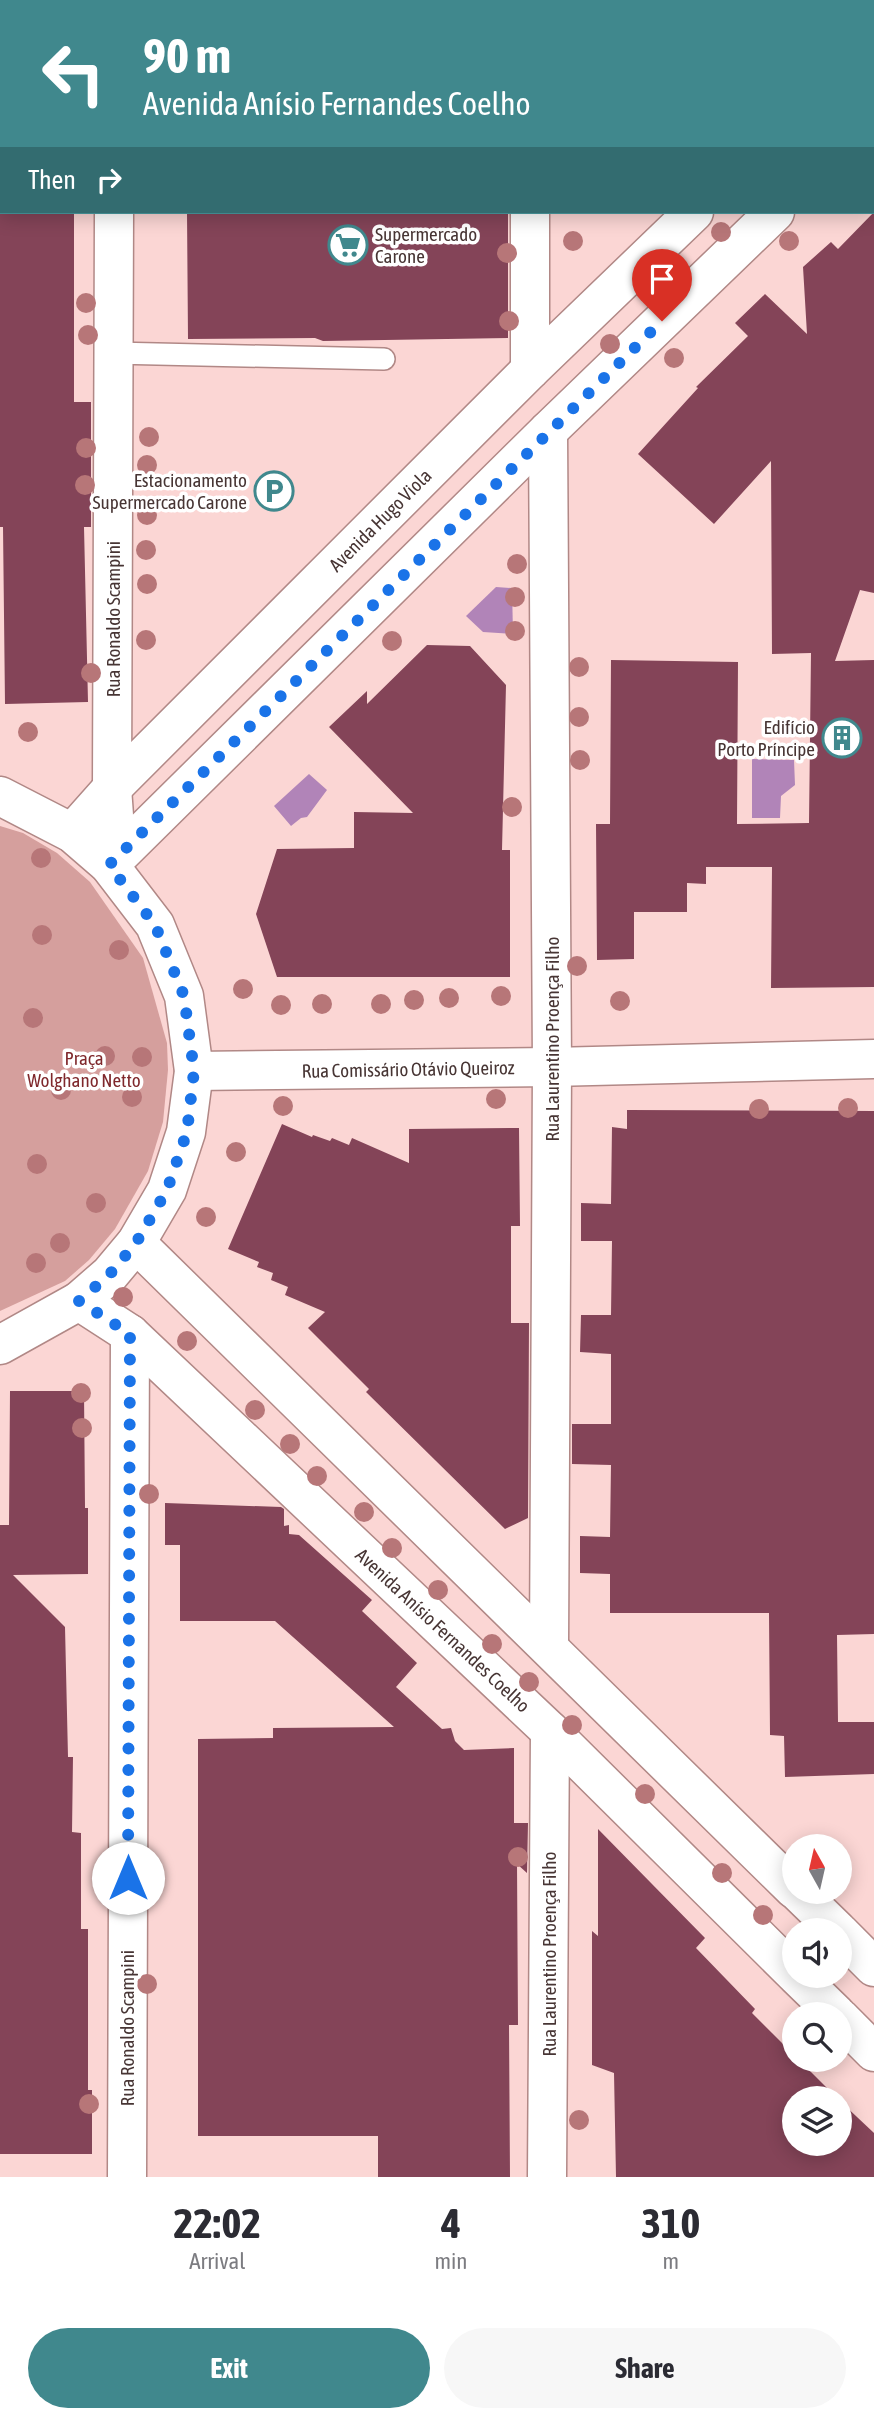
<!DOCTYPE html>
<html lang="en">
<head>
<meta charset="utf-8">
<style>
	:root { --surface:#fff; --page:#f7f7f7; --text:#2b2b33; --muted:#7c7c81; --accent:#40888d }
	body { margin:0; font-family:"Asap Condensed",sans-serif; background:var(--page); color:var(--text); height:100vh; display:flex; flex-direction:column; font-size:26px; white-space:nowrap }
	* { box-sizing:border-box; margin:0 }
	p { font-size:23px; color:var(--muted) }
	.icon { flex:none; width:38px; height:38px; fill:none; stroke:currentColor; stroke-width:2; stroke-linecap:round; stroke-linejoin:round }
	.map { position:relative; height:2177px; overflow:hidden }
	.panel { display:flex; flex-direction:column; background:var(--surface); flex:1 }
	.panel>* { flex:none }
	.banner { position:absolute; left:0px; top:0px; width:875px; height:214px; box-shadow:0 4px 18px #0003; background:#40888d; color:#fff; overflow:hidden }
	.needle { width:46px; rotate:352deg }
	.controls { position:absolute; left:782px; top:1834px; display:grid; gap:14px }
	.controls a { display:grid; place-items:center; width:70px; height:70px; border-radius:50%; background:var(--surface); box-shadow:0 4px 18px #0003; font-size:35px }
	.pin { position:absolute; display:grid; place-items:center; width:60px; height:60px; color:#fff; margin:-72px -30px; border-radius:50% 50% 50% 0; rotate:-45deg; box-shadow:0 0 7px #0007 }
	.pin .icon { rotate:45deg }
	.me { position:absolute; width:77px; margin:-38px; rotate:0deg; stroke-linejoin:round; filter:drop-shadow(0 0 5px #0008) }
	.turn { display:flex; align-items:center; gap:24px; height:147px; padding:0 28px; font-size:32px }
	.turn .icon { width:91px; height:91px; stroke-width:2.5 }
	.turn b { display:block; font-size:49px; line-height:60px }
	.then { display:flex; align-items:center; height:66px; padding:0 28px; background:#0003; gap:14px; font-size:26px }
	.eta { display:flex; justify-content:space-evenly; align-items:center; height:119px; text-align:center }
	.eta b { font-size:42px; font-weight:700; line-height:49px }
	.cta { display:flex; gap:14px; margin-top:auto; padding:14px 28px }
	.cta a { flex:1; height:80px; border-radius:42px; background:var(--accent); color:#fff; font-size:28px; font-weight:700; line-height:80px; text-align:center }
	.cta a+a { background:var(--page); color:var(--text) }
	.map>svg:first-child { display:block }
	.green { fill:#d59f9d }
	.water { fill:#b184b8 }
	.building { fill:#844458 }
	.lines { fill:none; stroke-linecap:round; stroke-linejoin:round }
	.service-casing { stroke:#b18886; stroke-width:24 }
	.minor-casing { stroke:#b18886; stroke-width:41 }
	.tertiary-casing { stroke:#b18886; stroke-width:41 }
	.service { stroke:#fff; stroke-width:21 }
	.minor { stroke:#fff; stroke-width:38 }
	.tertiary { stroke:#fff; stroke-width:38 }
	.tree { fill:#b77678 }
	.route { stroke:#1a73e8; stroke-width:12; stroke-dasharray:0 21.6 }
	.labels { text-anchor:middle; stroke-width:7; stroke-linejoin:round; paint-order:stroke }
	.poi-label { font-size:19px; fill:#473534; stroke:#fff; text-anchor:end }
	.street-label { font-size:19px; fill:#473534; stroke:#fff }
	.park-label { font-size:19px; fill:#7f282c; stroke:#fff }
</style>
</head>
<body>
<div class="map">
<svg width="874" height="2177" viewBox="0 0 874 2177">
	<rect width="100%" height="100%" fill="#fbd6d4"/>
	<polygon class="green" points="0,826 23,833 57,853 90,882 143,958 167,1043 168,1070 163,1122 148,1171 115,1229 89,1260 65,1281 0,1311"/>
	<g class="water">
		<polygon points="496,587 512,588 513,634 483,632 466,616"/>
		<polygon points="752,759 794,760 795,785 781,796 780,818 752,818"/>
		<polygon points="309,774 327,790 307,817 301,818 291,826 274,806"/>
	</g>
	<g class="building">
		<polygon points="0,212 74,212 74,402 91,402 91,527 84,527 88,702 5,704 3,527 0,527"/>
		<polygon points="187,212 508,212 508,338 323,341 315,338 188,339"/>
		<polygon points="874,212 874,593 860,590 835,661 874,660 874,987 771,988 772,867 706,867 706,884 687,883 687,912 634,912 634,959 597,960 596,824 610,824 611,660 738,662 737,824 809,823 811,653 772,654 771,461 714,524 638,454 698,388 696,387 748,336 735,323 765,294 807,334 803,267 831,242 838,249"/>
		<polygon points="427,645 470,646 506,685 502,850 510,850 510,977 277,977 256,914 277,849 354,848 354,812 413,813 329,727 367,691 367,704"/>
		<polygon points="627,1110 874,1111 874,1634 837,1635 838,1722 874,1722 874,1774 785,1777 784,1736 770,1735 769,1613 610,1613 610,1574 580,1573 580,1536 610,1537 611,1465 572,1464 572,1424 611,1424 611,1354 580,1352 581,1315 611,1315 612,1241 581,1241 581,1203 611,1204 612,1127 627,1129"/>
		<polygon points="282,1124 312,1137 313,1135 330,1141 332,1138 349,1145 352,1138 409,1163 409,1129 519,1128 520,1226 511,1226 511,1323 529,1323 528,1518 505,1529 366,1392 369,1389 308,1328 325,1312 285,1295 288,1287 271,1280 273,1273 257,1267 259,1262 228,1249"/>
		<polygon points="10,1391 84,1391 85,1508 88,1508 88,1574 13,1575 65,1627 68,1757 73,1757 72,1832 81,1833 81,1929 88,1929 88,2090 92,2090 92,2154 0,2154 0,1525 9,1525"/>
		<polygon points="165,1503 281,1507 284,1509 284,1526 289,1525 289,1534 299,1535 372,1600 362,1611 417,1663 396,1687 442,1729 451,1728 455,1741 464,1750 514,1748 514,1823 528,1823 527,1873 517,1864 518,2025 509,2025 510,2177 378,2177 378,2136 198,2136 198,1739 273,1738 273,1728 394,1727 275,1621 180,1621 180,1545 165,1545"/>
		<polygon points="598,1829 705,1938 696,1948 755,2009 752,2013 794,2055 794,2060 799,2060 837,2098 794,2098 794,2144 840,2144 840,2101 874,2133 874,2177 616,2177 614,2073 592,2065 592,1931 598,1936"/>
	</g>
	<g class="lines">
		<g class="service-casing">
			<polyline id="service" points="113,353 384,359"/>
		</g>
		<g class="minor-casing">
			<g id="minor">
				<polyline points="530,0 530,2"/>
				<polyline points="115,2 115,0"/>
				<polyline points="114,212 112,788 117,857"/>
				<polyline points="530,212 530,370"/>
				<polyline points="548,431 552,1067 549,1647"/>
				<polyline points="194,1071 552,1067 874,1059"/>
				<polyline points="127,2177 130,1334"/>
				<polyline points="547,2177 550,1731"/>
			</g>
		</g>
		<g class="tertiary-casing">
			<g id="tertiary">
				<polyline points="873,39 874,39"/>
				<polyline points="873,117 874,117"/>
				<polyline points="0,796 72,833 109,865 155,925 184,996 194,1071 186,1132 167,1190 136,1243 110,1274 79,1301 0,1345"/>
				<polyline points="72,833 112,788 530,370 694,212"/>
				<polyline points="109,865 548,431 775,212"/>
				<polyline points="136,1243 794,1889"/>
				<polyline points="79,1301 130,1334 550,1731 794,1973"/>
				<polyline points="798,1892 837,1930"/>
				<polyline points="840,1933 874,1967"/>
				<polyline points="797,1976 836,2014"/>
				<polyline points="840,2018 874,2052"/>
			</g>
		</g>
		<use href="#service" class="service"/>
		<use href="#minor" class="minor"/>
		<use href="#tertiary" class="tertiary"/>
	</g>
	<g class="tree">
		<circle cx="721" cy="232" r="10"/>
		<circle cx="573" cy="241" r="10"/>
		<circle cx="789" cy="241" r="10"/>
		<circle cx="507" cy="253" r="10"/>
		<circle cx="675" cy="278" r="10"/>
		<circle cx="86" cy="303" r="10"/>
		<circle cx="509" cy="321" r="10"/>
		<circle cx="88" cy="335" r="10"/>
		<circle cx="610" cy="344" r="10"/>
		<circle cx="674" cy="358" r="10"/>
		<circle cx="149" cy="437" r="10"/>
		<circle cx="86" cy="448" r="10"/>
		<circle cx="147" cy="465" r="10"/>
		<circle cx="85" cy="485" r="10"/>
		<circle cx="147" cy="515" r="10"/>
		<circle cx="146" cy="550" r="10"/>
		<circle cx="517" cy="564" r="10"/>
		<circle cx="147" cy="584" r="10"/>
		<circle cx="515" cy="597" r="10"/>
		<circle cx="515" cy="631" r="10"/>
		<circle cx="146" cy="640" r="10"/>
		<circle cx="392" cy="641" r="10"/>
		<circle cx="579" cy="667" r="10"/>
		<circle cx="91" cy="673" r="10"/>
		<circle cx="579" cy="717" r="10"/>
		<circle cx="28" cy="732" r="10"/>
		<circle cx="580" cy="760" r="10"/>
		<circle cx="512" cy="807" r="10"/>
		<circle cx="41" cy="858" r="10"/>
		<circle cx="42" cy="935" r="10"/>
		<circle cx="119" cy="950" r="10"/>
		<circle cx="577" cy="966" r="10"/>
		<circle cx="243" cy="989" r="10"/>
		<circle cx="501" cy="996" r="10"/>
		<circle cx="449" cy="998" r="10"/>
		<circle cx="414" cy="1000" r="10"/>
		<circle cx="620" cy="1001" r="10"/>
		<circle cx="322" cy="1004" r="10"/>
		<circle cx="381" cy="1004" r="10"/>
		<circle cx="281" cy="1005" r="10"/>
		<circle cx="33" cy="1018" r="10"/>
		<circle cx="105" cy="1056" r="10"/>
		<circle cx="142" cy="1057" r="10"/>
		<circle cx="61" cy="1090" r="10"/>
		<circle cx="132" cy="1097" r="10"/>
		<circle cx="496" cy="1099" r="10"/>
		<circle cx="283" cy="1106" r="10"/>
		<circle cx="848" cy="1108" r="10"/>
		<circle cx="759" cy="1109" r="10"/>
		<circle cx="236" cy="1152" r="10"/>
		<circle cx="37" cy="1164" r="10"/>
		<circle cx="96" cy="1203" r="10"/>
		<circle cx="206" cy="1217" r="10"/>
		<circle cx="60" cy="1243" r="10"/>
		<circle cx="36" cy="1263" r="10"/>
		<circle cx="123" cy="1297" r="10"/>
		<circle cx="187" cy="1341" r="10"/>
		<circle cx="81" cy="1393" r="10"/>
		<circle cx="255" cy="1410" r="10"/>
		<circle cx="82" cy="1428" r="10"/>
		<circle cx="290" cy="1444" r="10"/>
		<circle cx="317" cy="1476" r="10"/>
		<circle cx="149" cy="1494" r="10"/>
		<circle cx="364" cy="1512" r="10"/>
		<circle cx="392" cy="1548" r="10"/>
		<circle cx="438" cy="1590" r="10"/>
		<circle cx="492" cy="1644" r="10"/>
		<circle cx="529" cy="1682" r="10"/>
		<circle cx="572" cy="1725" r="10"/>
		<circle cx="645" cy="1794" r="10"/>
		<circle cx="518" cy="1857" r="10"/>
		<circle cx="722" cy="1873" r="10"/>
		<circle cx="763" cy="1915" r="10"/>
		<circle cx="147" cy="1984" r="10"/>
		<circle cx="89" cy="2104" r="10"/>
		<circle cx="579" cy="2120" r="10"/>
	</g>
	<g class="lines">
		<polyline class="route" points="128,1878 130,1334 79,1301 110,1274 136,1243 167,1190 187,1132 194,1071 184,996 155,925 109,865 662,321"/>
	</g>
	<defs>
		<g id="supermarket-ring" transform="scale(2.0125)"><circle r="9.5" fill="#fff" stroke="#40888d" stroke-width="1.5"/><path d="M-6-5.5h2.5l.6 2H6L4.5 2H-2.5L-4.4-4H-6ZM-1.5 3.2a1.3 1.3 0 1 0 .1 0ZM3 3.2a1.3 1.3 0 1 0 .1 0Z" fill="#40888d"/></g>
		<g id="parking-ring" transform="scale(2.0125)"><circle r="9.5" fill="#fff" stroke="#40888d" stroke-width="1.5"/><path d="M-3.5-5.5H1a3.5 3.5 0 0 1 0 7H-1V5.5H-3.5ZM-1-3.4V-.6H.8a1.4 1.4 0 0 0 0-2.8Z" fill="#40888d"/></g>
		<g id="building-ring" transform="scale(2.0125)"><circle r="9.5" fill="#fff" stroke="#40888d" stroke-width="1.5"/><path d="M-4-6H4V6H1V3H-1V6H-4ZM-2.5-4.3h1.7v1.8h-1.7ZM.8-4.3h1.7v1.8H.8ZM-2.5-1h1.7V.8h-1.7ZM.8-1h1.7V.8H.8Z" fill="#40888d"/></g>
	</defs>
	<g fill-rule="evenodd">
		<use href="#supermarket-ring" x="348" y="245"/>
		<use href="#parking-ring" x="274" y="491"/>
		<use href="#building-ring" x="842" y="738"/>
	</g>
	<g class="labels">
		<g class="poi-label">
			<text x="375" y="241" text-anchor="start">Supermercado<tspan x="375" dy="22">Carone</tspan></text>
			<text x="247" y="487">Estacionamento<tspan x="247" dy="22">Supermercado Carone</tspan></text>
			<text x="815" y="734">Edifício<tspan x="815" dy="22">Porto Príncipe</tspan></text>
		</g>
		<g class="street-label">
			<text transform="translate(380 520) rotate(-45)" y="7">Avenida Hugo Viola</text>
			<text transform="translate(113 619) rotate(-90)" y="7">Rua Ronaldo Scampini</text>
			<text transform="translate(552 1039) rotate(-90)" y="7">Rua Laurentino Proença Filho</text>
			<text transform="translate(408 1069) rotate(-1)" y="7">Rua Comissário Otávio Queiroz</text>
			<text transform="translate(443 1630) rotate(43)" y="7">Avenida Anísio Fernandes Coelho</text>
			<text transform="translate(549 1954) rotate(-90)" y="7">Rua Laurentino Proença Filho</text>
			<text transform="translate(127 2028) rotate(-90)" y="7">Rua Ronaldo Scampini</text>
		</g>
		<g class="park-label">
			<text x="84" y="1065">Praça<tspan x="84" dy="22">Wolghano Netto</tspan></text>
		</g>
	</g>
</svg>
<div class="controls">
<a><svg class="needle" viewBox="-14 -14 28 28"><path d="M0-13l5 13h-10z" fill="#e53935"/><path d="M0 13l5-13h-10z" fill="#7c7c81"/></svg></a>
<a><svg class="icon" aria-label="sound" viewBox="0 0 24 24"><path d="M4 9h4l5-4v14l-5-4H4zM17 9q2 3 0 6"/></svg></a>
<a><svg class="icon" aria-label="search" viewBox="0 0 24 24"><circle cx="10" cy="10" r="6"/><path d="M15 15l6 6"/></svg></a>
<a><svg class="icon" aria-label="layers" viewBox="0 0 24 24"><path d="M12 4l9 5-9 5-9-5zM3 14l9 5 9-5"/></svg></a>
</div>
<div class="pin" style="left:662px;top:321px;background:#d93025"><svg class="icon" aria-label="arrive" viewBox="0 0 24 24"><path d="M6 21V4h12l-3 4 3 4H6"/></svg></div>
<svg class="me" style="left:128px;top:1878px" viewBox="-20 -20 40 40"><circle r="19" fill="#fff"/><path d="M0-13L10 11 0 6-10 11z" fill="#1a73e8"/></svg>
<div class="banner">
<div class="turn"><svg class="icon" aria-label="left" viewBox="0 0 24 24"><path d="M17 20v-9H6M10 6l-5 5 5 5"/></svg><div><b>90 m</b>Avenida Anísio Fernandes Coelho</div></div>
<div class="then">Then<svg class="icon" aria-label="right" viewBox="0 0 24 24"><path d="M7 20v-9h11M14 6l5 5-5 5"/></svg></div>
</div>
</div>
<section class="panel">
<div class="eta">
<div><b>22:02</b><p>Arrival</p></div>
<div><b>4</b><p>min</p></div>
<div><b>310</b><p>m</p></div>
</div>
<div class="cta"><a>Exit</a><a>Share</a></div>
</section>
</body>
</html>
